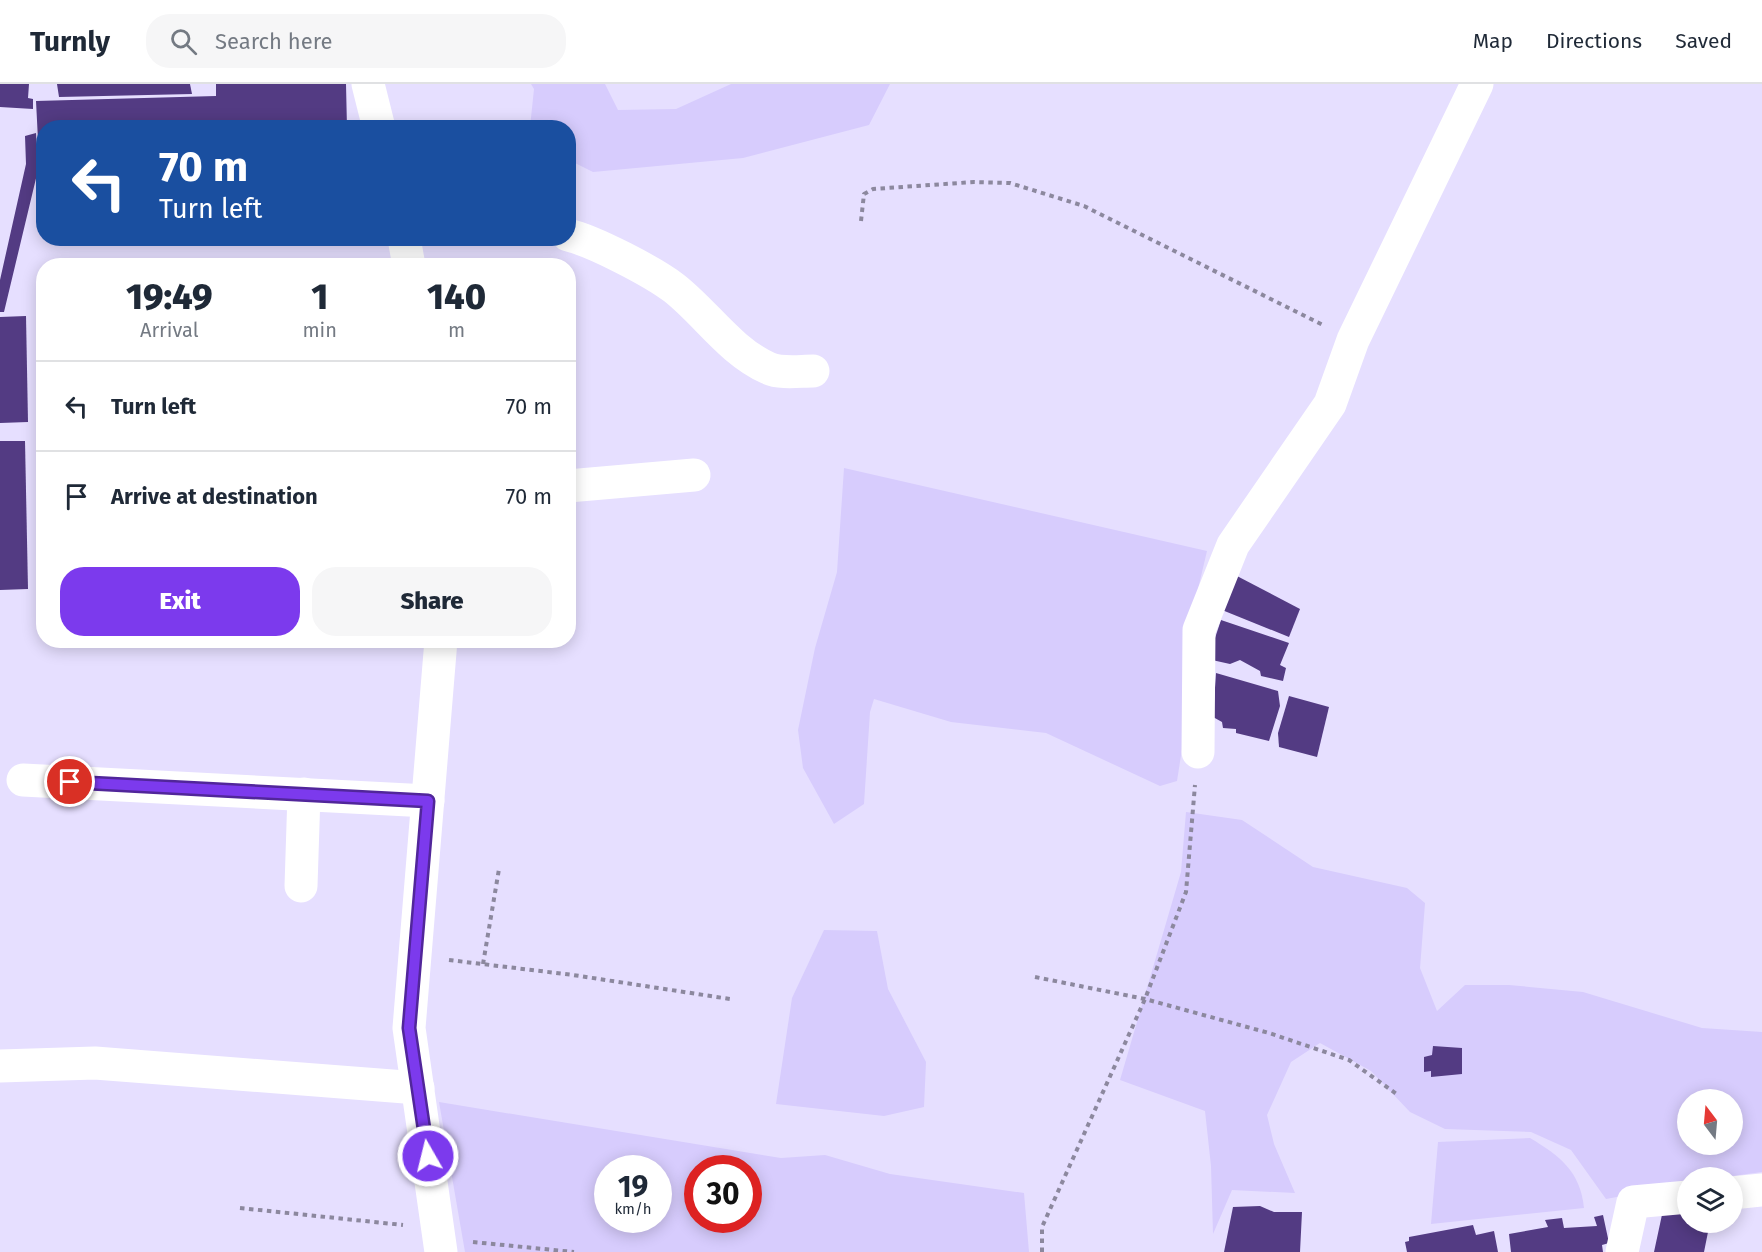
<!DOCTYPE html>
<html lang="en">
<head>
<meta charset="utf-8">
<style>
	:root { --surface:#fff; --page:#f6f6f7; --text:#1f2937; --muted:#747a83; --line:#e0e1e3; --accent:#7c3aed }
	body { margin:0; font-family:"Fira Sans",sans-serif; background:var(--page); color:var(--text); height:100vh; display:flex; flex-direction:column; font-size:22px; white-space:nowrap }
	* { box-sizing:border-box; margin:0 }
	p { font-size:20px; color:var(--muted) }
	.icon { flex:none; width:33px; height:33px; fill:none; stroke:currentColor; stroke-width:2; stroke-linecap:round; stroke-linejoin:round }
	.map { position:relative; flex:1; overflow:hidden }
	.sheet { position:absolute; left:36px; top:174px; width:540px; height:390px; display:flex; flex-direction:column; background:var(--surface); border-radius:24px; box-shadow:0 3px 15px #0003 }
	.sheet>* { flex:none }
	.banner { position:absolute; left:36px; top:36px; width:540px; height:126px; border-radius:24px; box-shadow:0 3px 15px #0003; background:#1a4fa0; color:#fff; overflow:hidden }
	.needle { width:39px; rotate:344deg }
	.buttons { position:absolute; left:1677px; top:1005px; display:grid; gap:12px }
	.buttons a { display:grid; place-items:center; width:66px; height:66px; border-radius:50%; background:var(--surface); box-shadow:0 3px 15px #0003; font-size:30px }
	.speed { position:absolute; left:594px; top:1071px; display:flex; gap:12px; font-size:30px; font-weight:700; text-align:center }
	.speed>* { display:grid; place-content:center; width:78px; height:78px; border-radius:50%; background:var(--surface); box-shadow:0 3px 15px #0003; line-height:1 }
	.speed small { font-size:15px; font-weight:400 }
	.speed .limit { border:9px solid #d22; background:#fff; color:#111 }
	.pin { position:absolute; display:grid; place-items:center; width:51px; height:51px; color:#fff; margin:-26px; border:3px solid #fff; border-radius:50%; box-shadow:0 2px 6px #0007 }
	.me { position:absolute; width:66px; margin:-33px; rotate:352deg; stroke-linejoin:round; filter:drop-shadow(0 0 4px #0008) }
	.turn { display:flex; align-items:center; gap:21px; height:126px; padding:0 24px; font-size:27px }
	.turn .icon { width:78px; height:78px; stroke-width:2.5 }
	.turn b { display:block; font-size:42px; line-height:51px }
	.eta { display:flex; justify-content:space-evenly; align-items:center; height:102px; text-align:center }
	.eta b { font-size:36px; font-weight:800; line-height:42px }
	.button { display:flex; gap:12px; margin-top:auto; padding:12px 24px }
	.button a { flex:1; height:69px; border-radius:24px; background:var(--accent); color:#fff; font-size:24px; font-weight:800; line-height:69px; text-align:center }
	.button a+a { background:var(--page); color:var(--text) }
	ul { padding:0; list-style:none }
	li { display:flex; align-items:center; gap:18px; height:90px; padding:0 24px; border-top:2px solid var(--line) }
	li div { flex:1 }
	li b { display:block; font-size:22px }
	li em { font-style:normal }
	header { display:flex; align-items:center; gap:36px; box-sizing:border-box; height:84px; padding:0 30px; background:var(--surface); border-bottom:2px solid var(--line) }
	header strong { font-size:28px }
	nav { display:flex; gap:33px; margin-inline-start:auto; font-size:21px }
	.search { width:420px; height:54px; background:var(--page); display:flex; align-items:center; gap:15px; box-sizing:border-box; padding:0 21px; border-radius:24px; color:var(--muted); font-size:22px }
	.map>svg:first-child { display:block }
	.green { fill:#d7ccfd; fill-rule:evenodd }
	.building { fill:#533b83 }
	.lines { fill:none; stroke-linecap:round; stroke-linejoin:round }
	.path { stroke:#8c889e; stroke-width:4; stroke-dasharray:4.5 4.5; stroke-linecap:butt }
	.minor { stroke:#fff; stroke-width:33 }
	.route-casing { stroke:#51269a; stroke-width:15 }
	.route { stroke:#7c3aed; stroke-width:10 }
</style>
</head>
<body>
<header>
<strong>Turnly</strong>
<div class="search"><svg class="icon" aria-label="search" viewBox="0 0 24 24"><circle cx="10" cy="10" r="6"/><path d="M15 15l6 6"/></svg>Search here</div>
<nav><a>Map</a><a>Directions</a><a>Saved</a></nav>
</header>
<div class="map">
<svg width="1762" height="1168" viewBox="0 0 1762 1168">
	<rect width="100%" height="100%" fill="#e6dfff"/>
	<g class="green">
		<polygon points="531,0 605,0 618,26 676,25 731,0 890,0 869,41 743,74 593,88 569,76 568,44 530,43 534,5"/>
		<polygon points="844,384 1207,467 1190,539 1182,665 1177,697 1160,702 1046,649 951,638 874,615 870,628 864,720 834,740 803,684 798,646 815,564 837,488"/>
		<path d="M1186,728l56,8 71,47 94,21 18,15 -5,65 17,43 28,-26h44l74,7 119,36 60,4v140l-37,5 -37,1 -1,6 -81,15 -35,-49 -40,-18 -86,-3 -35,-17 -39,-41 -51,-28 -29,19 -24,53 7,29 21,49 -63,-3 -19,44 -2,-68 -6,-55 -85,-31 61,-208zM1688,1016h44v44h-44z"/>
		<polygon points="824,846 877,847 888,905 926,978 924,1023 884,1032 776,1020 792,914"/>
		<path d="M439,1018l342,56 44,-3 65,19 134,19 5,59h-564zM658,1084v52h-50v-52zM748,1084v52h-50v-52z"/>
		<path d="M1530,1054c30,18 50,33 54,70l-153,16 7,-82z"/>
	</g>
	<g class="building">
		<polygon points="0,0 29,0 28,14 33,15 33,25 0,23"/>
		<polygon points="57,0 190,0 192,10 59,13"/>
		<polygon points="216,0 346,0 347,44 44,44 44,95 40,95 36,17 216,12"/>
		<polygon points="36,49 38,86 4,228 0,228 0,196 26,80 25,52"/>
		<polygon points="26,232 28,338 0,339 0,233"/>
		<polygon points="0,357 25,357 28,505 0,506"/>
		<polygon points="1237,492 1300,525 1289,553 1222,526"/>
		<polygon points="1221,536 1289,559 1280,581 1286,584 1283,597 1261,592 1260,587 1240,576 1230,580 1212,576 1215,564 1213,560"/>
		<polygon points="1216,589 1278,607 1280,622 1269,657 1236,649 1236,645 1223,644 1222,638 1213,633"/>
		<polygon points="1289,612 1329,623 1317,673 1279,663 1278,649"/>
		<polygon points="1433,962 1462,964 1462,990 1431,993 1431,987 1424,988 1424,973 1432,971"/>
		<polygon points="1260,1122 1274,1128 1302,1128 1300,1168 1224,1168 1233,1123"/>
		<polygon points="1663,1126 1688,1131 1688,1138 1710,1138 1704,1168 1654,1168"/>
		<polygon points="1603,1131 1609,1159 1602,1161 1603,1168 1511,1168 1509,1150 1548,1143 1545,1136 1562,1134 1564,1144 1597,1142 1594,1133"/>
		<polygon points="1473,1141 1476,1151 1494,1147 1498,1168 1407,1168 1405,1158 1409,1157 1409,1153"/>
	</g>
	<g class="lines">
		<g class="path">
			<polyline points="861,137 864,110 873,105 974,98 1010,99 1084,122 1325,242"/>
			<polyline points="449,876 573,891 730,915"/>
			<polyline points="483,880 499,785"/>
			<polyline points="1035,893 1145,915 1269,949 1349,976 1398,1011"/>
			<polyline points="240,1124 403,1141"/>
			<polyline points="473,1158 574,1168"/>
			<polyline points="1042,1168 1042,1143 1145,915 1186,808 1195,701"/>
		</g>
		<g class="minor">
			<polyline points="368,0 379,44"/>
			<path d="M568,151c26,6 85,37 106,53 32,25 56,63 94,80 13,6 31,3 45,3"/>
			<polyline points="404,154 409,182"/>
			<polyline points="568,402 694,391"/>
			<polyline points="441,556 409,944 441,1168"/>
			<polyline points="1198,668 1199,546 1233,461 1330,320 1353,256 1477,0"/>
			<polyline points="23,696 428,717"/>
			<polyline points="301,802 304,710"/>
			<polyline points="0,982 95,979 418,1004"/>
			<polyline points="1732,1109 1762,1106"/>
			<polyline points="1622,1168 1633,1118 1688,1113"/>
		</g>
	</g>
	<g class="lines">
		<g class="route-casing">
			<polyline id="route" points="70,698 428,717 409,944 428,1072"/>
		</g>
		<use href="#route" class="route"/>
	</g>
</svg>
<div class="buttons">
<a><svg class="needle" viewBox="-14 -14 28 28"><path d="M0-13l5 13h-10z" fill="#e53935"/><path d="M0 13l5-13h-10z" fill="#747a83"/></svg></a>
<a><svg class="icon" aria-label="layers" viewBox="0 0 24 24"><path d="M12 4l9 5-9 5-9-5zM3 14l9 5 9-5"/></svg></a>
</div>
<div class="speed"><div>19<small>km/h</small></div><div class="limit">30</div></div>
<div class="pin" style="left:70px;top:698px;background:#d93025"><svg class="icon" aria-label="arrive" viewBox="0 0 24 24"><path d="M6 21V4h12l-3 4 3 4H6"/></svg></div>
<svg class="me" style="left:428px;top:1072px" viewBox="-20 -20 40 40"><circle r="17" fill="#7c3aed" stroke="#fff" stroke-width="3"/><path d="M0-11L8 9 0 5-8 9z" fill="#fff"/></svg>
<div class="banner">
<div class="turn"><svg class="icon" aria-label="left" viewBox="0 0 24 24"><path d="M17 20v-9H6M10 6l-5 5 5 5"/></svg><div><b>70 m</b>Turn left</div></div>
</div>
<section class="sheet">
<div class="eta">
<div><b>19:49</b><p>Arrival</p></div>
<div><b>1</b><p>min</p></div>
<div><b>140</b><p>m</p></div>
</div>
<ul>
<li><svg class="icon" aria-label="left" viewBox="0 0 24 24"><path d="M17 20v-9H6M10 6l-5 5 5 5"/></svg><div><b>Turn left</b></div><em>70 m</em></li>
<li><svg class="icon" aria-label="arrive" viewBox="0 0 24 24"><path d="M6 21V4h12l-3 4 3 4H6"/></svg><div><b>Arrive at destination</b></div><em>70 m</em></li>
</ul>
<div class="button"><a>Exit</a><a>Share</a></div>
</section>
</div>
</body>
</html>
